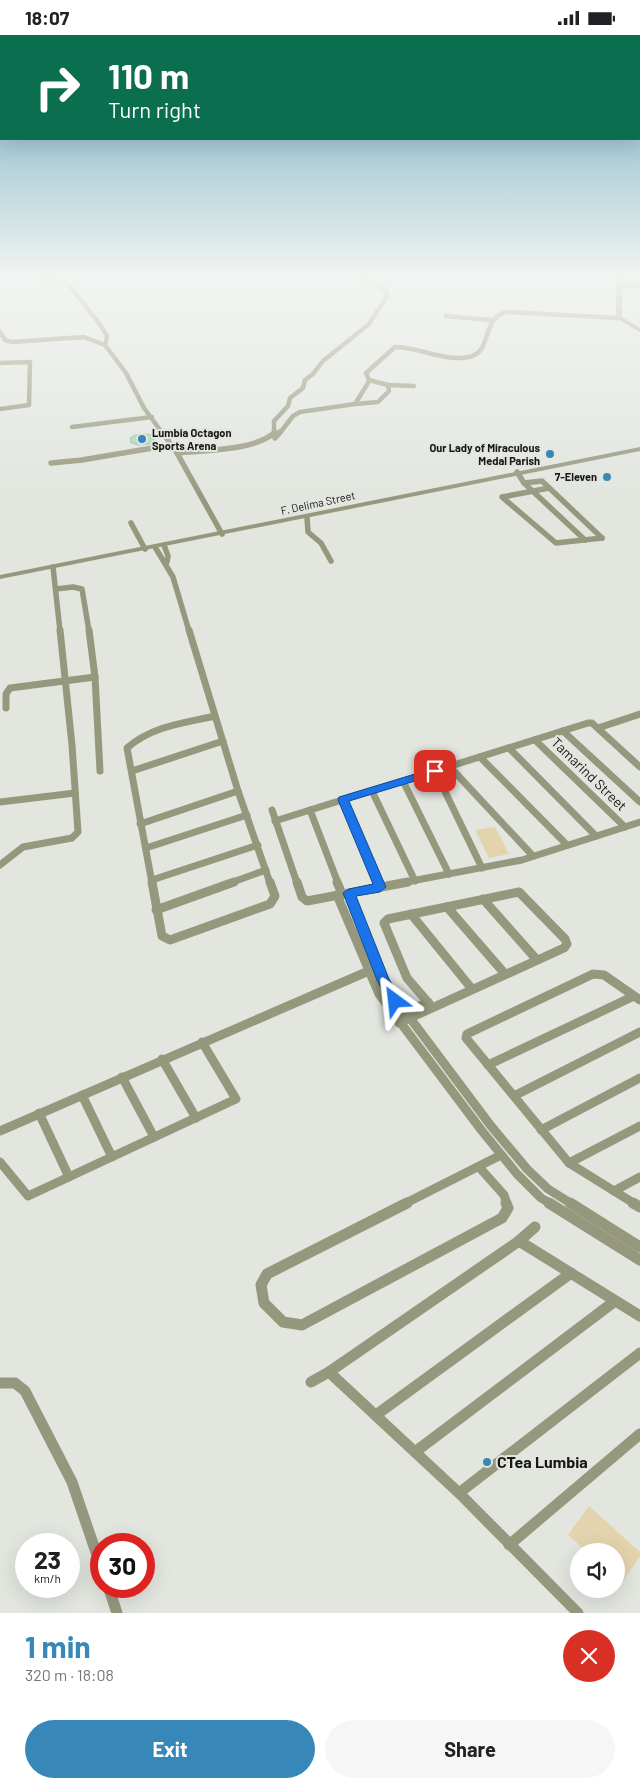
<!DOCTYPE html>
<html lang="en">
<head>
<meta charset="utf-8">
<style>
	:root { --surface:#fff; --page:#f6f6f6; --text:#202124; --muted:#757577; --accent:#3788b9 }
	body { margin:0; font-family:Barlow,sans-serif; background:var(--page); color:var(--text); height:100vh; display:flex; flex-direction:column; font-size:19px; white-space:nowrap }
	* { box-sizing:border-box; margin:0 }
	p { font-size:16px; color:var(--muted) }
	.icon { flex:none; width:28px; height:28px; fill:none; stroke:currentColor; stroke-width:2; stroke-linecap:round; stroke-linejoin:round }
	.map { position:relative; height:1578px; overflow:hidden }
	.drawer { display:flex; flex-direction:column; background:var(--surface); flex:1 }
	.drawer>* { flex:none }
	.banner { position:absolute; left:0px; top:0px; width:640px; height:105px; box-shadow:0 5px 20px #0002; background:#0b6e4f; color:#fff; overflow:hidden }
	.controls { position:absolute; left:570px; top:1508px; display:grid; gap:10px }
	.controls a { display:grid; place-items:center; width:55px; height:55px; border-radius:50%; background:var(--surface); box-shadow:0 5px 20px #0002; font-size:25px }
	.speed { position:absolute; left:15px; top:1498px; display:flex; gap:10px; font-size:25px; font-weight:700; text-align:center }
	.speed>* { display:grid; place-content:center; width:65px; height:65px; border-radius:50%; background:var(--surface); box-shadow:0 5px 20px #0002; line-height:1 }
	.speed small { font-size:12px; font-weight:400 }
	.speed .limit { border:8px solid #d22; background:#fff; color:#111 }
	.pin { position:absolute; display:grid; place-items:center; width:42px; height:42px; color:#fff; margin:-21px; border-radius:10px; box-shadow:0 2px 8px #0006 }
	.me { position:absolute; width:55px; margin:-28px; rotate:330deg; stroke-linejoin:round; filter:drop-shadow(0 0 4px #0008) }
	.turn { display:flex; align-items:center; gap:18px; height:105px; padding:0 25px; font-size:22px }
	.turn .icon { width:65px; height:65px; stroke-width:2.5 }
	.turn b { display:block; font-size:35px; line-height:42px }
	.round { display:grid; place-items:center; flex:none; width:52px; height:52px; border-radius:26px; background:var(--page) }
	.headline { display:flex; align-items:center; justify-content:space-between; height:85px; padding:0 25px }
	h1 { font-size:30px; font-weight:700; line-height:38px; color:var(--accent) }
	.action { display:flex; gap:10px; margin-top:auto; padding:10px 25px }
	.action a { flex:1; height:58px; border-radius:30px; background:var(--accent); color:#fff; font-size:20px; font-weight:700; line-height:58px; text-align:center }
	.action a+a { background:var(--page); color:var(--text) }
	.status { display:flex; justify-content:space-between; align-items:center; height:35px; padding:0 25px; background:var(--surface); direction:ltr }
	.status svg { height:14px; fill:currentColor }
	.map>svg:first-child { display:block }
	.green { fill:#e3d4ae }
	.building { fill:#9fd8af; stroke:#adb3ae }
	.lines { fill:none; stroke-linecap:round; stroke-linejoin:round }
	.minor-far4 { stroke:#96987e; stroke-width:4.5 }
	.minor-far3 { stroke:#96987e; stroke-width:5.5 }
	.minor-far2 { stroke:#96987e; stroke-width:7 }
	.minor-far1 { stroke:#96987e; stroke-width:9 }
	.minor { stroke:#96987e; stroke-width:11 }
	.tertiary { fill:#96987e; fill-rule:evenodd }
	.route { fill:#1a73e8; stroke:#114b97 }
	.poi-dot { fill:#3788b9; stroke:#e2e6df; stroke-width:2 }
	.labels { text-anchor:middle; stroke-width:4; stroke-linejoin:round; paint-order:stroke }
	.far-poi-label { font-size:11px; font-weight:bold; fill:#171816; stroke:#e2e6df; text-anchor:end }
	.far-street-label { font-size:11px; fill:#171816; stroke:#e2e6df }
	.street-label { font-size:14px; fill:#171816; stroke:#e2e6df }
	.near-poi-label { font-size:16px; font-weight:bold; fill:#171816; stroke:#e2e6df; text-anchor:start }
</style>
</head>
<body>
<div class="status"><b>18:07</b><svg viewBox="0 0 49 12"><path d="M0 12V9h3v3zM5 12V6h3v6zM10 12V3h3v9zM15 12V0h3v12zM26 1h20v11H26zM47 4h2v5h-2z"/></svg></div>
<div class="map">
<svg width="640" height="1578" viewBox="0 0 640 1578">
	<rect width="100%" height="100%" fill="#e2e6df"/>
	<g class="green">
		<polygon points="495,792 509,819 489,823 475,795"/>
		<polygon points="589,1471 640,1517 640,1521 621,1549 616,1544 616,1516 586,1516 568,1500"/>
	</g>
	<polygon class="building" points="147,399 153,400 154,405 150,409 138,410 131,408 130,403 135,400"/>
	<g class="lines">
		<g class="minor-far4">
			<path d="M39,243l28,5c13,18 30,34 40,53l-2,9 21,28 18,35 19,26"/>
			<polyline points="619,252 640,250"/>
			<polyline points="446,281 491,285"/>
			<polyline points="0,297 5,305 12,307 84,302 105,310"/>
			<polyline points="0,328 30,327 29,370 0,374"/>
			<polyline points="388,350 414,351"/>
			<polyline points="355,369 378,367 389,356 388,350 369,345"/>
			<polyline points="72,392 152,382"/>
			<polyline points="274,399 274,386 288,371 290,363 303,353 305,345 313,339 323,326 369,289 387,261 386,255 362,243"/>
			<path d="M279,399l14,-18 7,-4 55,-8 13,-21 1,-3 -3,-7 29,-26c24,0 50,15 74,10 24,-5 11,-37 37,-45l113,6"/>
		</g>
		<g class="minor-far3">
			<polyline points="162,397 177,418 222,499"/>
			<polyline points="275,403 280,397"/>
			<path d="M177,418c27,-3 78,-2 98,-21"/>
			<polyline points="51,428 82,425 170,410"/>
			<polyline points="517,437 524,448 585,505"/>
			<polyline points="524,448 542,446 602,503"/>
			<polyline points="549,453 502,462 556,508 602,503"/>
			<polyline points="307,482 308,497 321,508 331,526"/>
			<polyline points="131,488 145,514"/>
			<polyline points="164,510 168,521 167,527"/>
			<polyline points="155,512 173,542 189,596"/>
			<polyline points="53,532 60,596"/>
			<polyline points="56,554 73,552 82,554 89,596"/>
		</g>
		<g class="minor-far2">
			<polyline points="89,595 95,642 100,736"/>
			<polyline points="189,595 238,756 270,848"/>
			<polyline points="6,673 6,659 10,653 95,642"/>
			<polyline points="598,693 640,679"/>
			<polyline points="563,696 640,767"/>
			<polyline points="535,705 625,792"/>
			<polyline points="509,713 596,801"/>
			<polyline points="480,722 567,810"/>
			<polyline points="450,732 533,821"/>
			<polyline points="132,736 223,706"/>
			<polyline points="435,736 482,833"/>
			<polyline points="403,746 449,839"/>
			<polyline points="372,756 415,846"/>
			<polyline points="343,765 378,848"/>
			<polyline points="0,767 75,758"/>
			<polyline points="272,775 297,848"/>
			<polyline points="310,775 338,848"/>
			<polyline points="275,786 588,688 592,688 640,732"/>
			<polyline points="140,789 238,756"/>
			<polyline points="146,813 247,780"/>
			<polyline points="0,830 23,812 72,803 78,797 72,710 60,595"/>
			<polyline points="152,845 258,810"/>
			<path d="M152,848l-25,-135c25,-22 57,-25 88,-32"/>
			<polyline points="230,848 266,835"/>
			<polyline points="401,848 522,825 640,787"/>
		</g>
		<g class="minor-far1">
			<polyline points="152,847 162,901 170,905 270,869 275,861 270,847"/>
			<polyline points="297,847 302,862 307,866 408,847"/>
			<polyline points="337,847 342,859"/>
			<polyline points="378,847 380,852"/>
			<polyline points="349,858 377,932 389,955 491,1091 527,1134 548,1154 572,1169"/>
			<polyline points="337,860 379,959 482,1096 517,1139 541,1163 551,1169"/>
			<polyline points="483,864 537,925"/>
			<polyline points="447,872 505,939"/>
			<polyline points="156,875 234,847"/>
			<polyline points="411,879 472,954"/>
			<polyline points="400,980 428,967"/>
			<polyline points="399,988 564,913 567,909 565,904 519,857 388,884 384,888 407,943 432,972"/>
			<polyline points="162,1024 196,1083"/>
			<polyline points="488,1030 634,961"/>
			<polyline points="122,1042 154,1102"/>
			<polyline points="82,1060 112,1122"/>
			<polyline points="514,1061 640,997"/>
			<polyline points="39,1078 69,1142"/>
			<polyline points="541,1095 640,1043"/>
			<polyline points="0,1096 371,935"/>
			<polyline points="0,1127 28,1161 236,1064 202,1007"/>
			<polyline points="569,1128 640,1091"/>
			<polyline points="479,1132 504,1160 507,1169"/>
			<polyline points="614,1156 640,1142"/>
			<polyline points="404,1169 501,1120"/>
			<polyline points="635,1169 569,1128 466,1003 467,999 593,939 604,940 640,965"/>
		</g>
		<g class="minor">
			<polyline points="407,1168 267,1239 261,1250 264,1268 283,1287 302,1290 502,1183 508,1173 506,1168"/>
			<polyline points="549,1168 640,1225"/>
			<polyline points="570,1168 640,1212"/>
			<polyline points="633,1168 640,1172"/>
			<polyline points="519,1206 640,1281"/>
			<polyline points="329,1337 459,1458 578,1578"/>
			<polyline points="311,1347 329,1337 519,1206 535,1192"/>
			<polyline points="0,1348 15,1348 25,1356 72,1447 101,1532"/>
			<polyline points="376,1380 571,1238"/>
			<polyline points="415,1417 615,1266"/>
			<polyline points="459,1458 640,1318"/>
			<polyline points="509,1510 640,1399"/>
			<polyline points="108,1551 117,1578"/>
		</g>
		<g class="tertiary">
			<polygon points="616,243 622,243 622,282 640,293 640,297 616,283"/>
			<polygon points="640,412 640,416 0,544 0,540"/>
		</g>
	</g>
	<linearGradient id="sky" x2="0" y2="1"><stop stop-color="#69a9c0"/><stop offset="0.52" stop-color="#f2f4f1"/><stop offset="1" stop-color="#f2f4f1" stop-opacity="0"/></linearGradient>
	<rect width="640" height="464" fill="url(#sky)"/>
	<polygon class="route" points="435,733 438,734 440,736 438,739 349,766 386,852 380,857 356,861 389,944 402,966 400,969 395,971 390,969 377,945 343,858 349,854 373,849 338,765 339,762"/>
	<g class="poi-dot">
		<circle cx="142" cy="404" r="5"/>
		<circle cx="550" cy="419" r="5"/>
		<circle cx="607" cy="442" r="5"/>
		<circle cx="487" cy="1427" r="5"/>
	</g>
	<g class="labels">
		<g class="far-poi-label">
			<text x="152" y="402" text-anchor="start">Lumbia Octagon<tspan x="152" dy="13">Sports Arena</tspan></text>
			<text x="540" y="417">Our Lady of Miraculous<tspan x="540" dy="13">Medal Parish</tspan></text>
			<text x="597" y="446">7-Eleven</text>
		</g>
		<g class="far-street-label">
			<text transform="translate(318 468) rotate(-12)" y="4">F. Delima Street</text>
		</g>
		<g class="street-label">
			<text transform="translate(589 739) rotate(44)" y="5">Tamarind Street</text>
		</g>
		<g class="near-poi-label">
			<text x="497" y="1433">CTea Lumbia</text>
		</g>
	</g>
</svg>
<div class="controls">
<a><svg class="icon" aria-label="sound" viewBox="0 0 24 24"><path d="M4 9h4l5-4v14l-5-4H4zM17 9q2 3 0 6"/></svg></a>
</div>
<div class="speed"><div>23<small>km/h</small></div><div class="limit">30</div></div>
<div class="pin" style="left:435px;top:736px;background:#d93025"><svg class="icon" aria-label="arrive" viewBox="0 0 24 24"><path d="M6 21V4h12l-3 4 3 4H6"/></svg></div>
<svg class="me" style="left:395px;top:966px" viewBox="-20 -20 40 40"><path d="M0-17L14 15 0 8-14 15z" fill="#1a73e8" stroke="#fff" stroke-width="4"/></svg>
<div class="banner">
<div class="turn"><svg class="icon" aria-label="right" viewBox="0 0 24 24"><path d="M7 20v-9h11M14 6l5 5-5 5"/></svg><div><b>110 m</b>Turn right</div></div>
</div>
</div>
<section class="drawer">
<div class="headline"><div><h1>1 min</h1><p>320 m · 18:08</p></div><a class="round" style="background:#d93025;color:#fff"><svg class="icon" aria-label="close" viewBox="0 0 24 24"><path d="M6 6l12 12M18 6L6 18"/></svg></a></div>
<div class="action"><a>Exit</a><a>Share</a></div>
</section>
</body>
</html>
